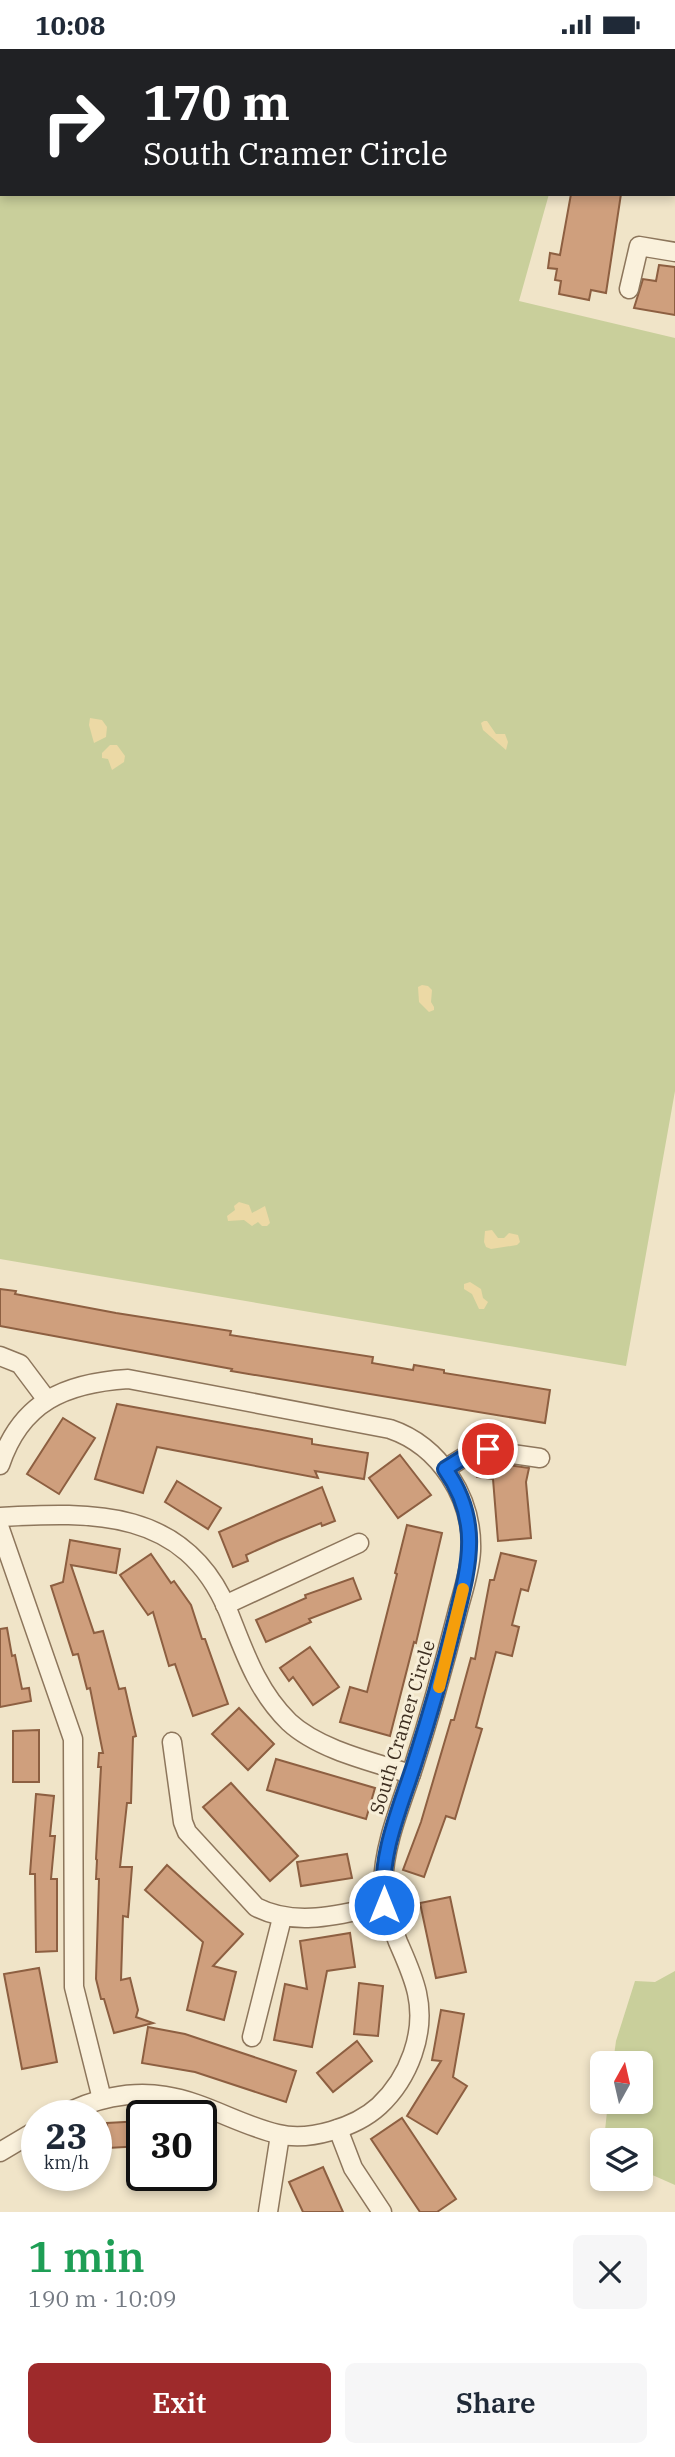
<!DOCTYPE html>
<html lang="en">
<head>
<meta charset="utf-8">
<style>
	:root { --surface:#fff; --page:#f6f6f7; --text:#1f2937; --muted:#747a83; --accent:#9e2a2b }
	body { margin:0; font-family:"IBM Plex Serif",serif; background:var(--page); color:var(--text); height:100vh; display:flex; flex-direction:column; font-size:26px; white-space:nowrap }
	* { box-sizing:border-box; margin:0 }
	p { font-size:23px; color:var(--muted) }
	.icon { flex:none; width:38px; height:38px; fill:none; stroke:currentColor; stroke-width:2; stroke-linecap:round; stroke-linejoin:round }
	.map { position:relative; height:2163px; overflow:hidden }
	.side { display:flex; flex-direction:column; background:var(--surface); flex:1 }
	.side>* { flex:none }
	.guide { position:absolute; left:0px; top:0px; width:676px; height:147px; box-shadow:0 4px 10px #0003; background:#202124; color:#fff; overflow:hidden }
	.needle { width:46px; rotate:8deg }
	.buttons { position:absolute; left:590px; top:2002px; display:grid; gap:14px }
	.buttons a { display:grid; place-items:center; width:63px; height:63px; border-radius:10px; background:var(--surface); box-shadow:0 4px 10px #0003; font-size:35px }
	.speed { position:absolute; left:21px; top:2051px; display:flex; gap:14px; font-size:35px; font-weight:700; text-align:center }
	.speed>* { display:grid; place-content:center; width:91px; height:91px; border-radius:50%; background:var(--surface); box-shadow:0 4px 10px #0003; line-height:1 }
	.speed small { font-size:18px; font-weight:400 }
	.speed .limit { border:4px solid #111; border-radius:10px; background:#fff; color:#111 }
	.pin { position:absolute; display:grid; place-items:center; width:60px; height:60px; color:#fff; margin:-30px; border:4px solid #fff; border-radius:50%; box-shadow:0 2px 7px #0007 }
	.me { position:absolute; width:77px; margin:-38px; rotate:0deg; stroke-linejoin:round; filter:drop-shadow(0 0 5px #0008) }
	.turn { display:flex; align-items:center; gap:24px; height:147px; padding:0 28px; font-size:32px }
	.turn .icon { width:91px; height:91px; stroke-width:2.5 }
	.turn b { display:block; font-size:49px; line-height:60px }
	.round { display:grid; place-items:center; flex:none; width:74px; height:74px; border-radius:10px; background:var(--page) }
	.headline { display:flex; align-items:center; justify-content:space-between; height:119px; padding:0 28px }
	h1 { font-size:42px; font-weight:600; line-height:52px; color:#1e9e55 }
	.action { display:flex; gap:14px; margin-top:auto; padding:14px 28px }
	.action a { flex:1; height:80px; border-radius:10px; background:var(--accent); color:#fff; font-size:28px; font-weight:600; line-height:80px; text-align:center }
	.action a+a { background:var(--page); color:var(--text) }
	.status { display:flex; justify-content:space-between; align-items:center; height:49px; padding:0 35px; background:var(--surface); direction:ltr }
	.status svg { height:19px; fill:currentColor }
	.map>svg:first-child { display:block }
	.green { fill:#c9cf9b }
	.sand { fill:#ecd9a5 }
	.building { fill:#cf9f7d; stroke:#8d5f41; stroke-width:2 }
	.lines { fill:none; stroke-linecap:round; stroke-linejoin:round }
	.minor-casing { stroke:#8d765c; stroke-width:21 }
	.minor { stroke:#faf1dc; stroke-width:18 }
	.route-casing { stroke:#114b97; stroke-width:18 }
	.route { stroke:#1a73e8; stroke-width:12 }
	.slow { stroke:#f59e0b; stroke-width:12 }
	.labels { text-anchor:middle; stroke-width:6; stroke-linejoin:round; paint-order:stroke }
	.street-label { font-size:19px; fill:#3d2e20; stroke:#f7eed8 }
</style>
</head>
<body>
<div class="status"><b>10:08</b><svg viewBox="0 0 49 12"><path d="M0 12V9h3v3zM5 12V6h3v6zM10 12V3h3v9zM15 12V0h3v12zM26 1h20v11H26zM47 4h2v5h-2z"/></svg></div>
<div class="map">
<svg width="675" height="2163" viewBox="0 0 675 2163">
	<rect width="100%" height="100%" fill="#f0e4c8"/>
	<g class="green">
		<polygon points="0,0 579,0 2,2 2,145 549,145 519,252 675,289 675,1042 626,1317 0,1210"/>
		<polygon points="675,1922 675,2136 641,2121 640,2091 604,2091 608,2053 640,2053 640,2014 613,2014 616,1992 635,1932 655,1933"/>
	</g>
	<g class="sand">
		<polygon points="90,669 102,671 107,678 106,688 94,694 89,676"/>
		<polygon points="484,672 487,672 496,685 505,685 508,693 506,701 483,681 481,674"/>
		<polygon points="110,696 117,696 125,707 124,713 112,721 108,710 102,709 102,704"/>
		<polygon points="422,936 428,937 432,941 431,953 434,958 434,961 429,963 419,953 418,938"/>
		<polygon points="239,1153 249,1156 252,1164 265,1157 270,1174 267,1177 262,1177 258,1173 252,1177 244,1171 228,1172 227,1167 235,1161 234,1157"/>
		<polygon points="492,1181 498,1189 504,1189 509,1184 518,1186 520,1193 517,1196 491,1200 486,1198 484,1193 485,1182"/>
		<polygon points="470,1233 481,1240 483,1249 488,1253 484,1260 479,1260 472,1245 464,1240 464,1235"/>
	</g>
	<g class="building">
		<polygon points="571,145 621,145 606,244 591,241 589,251 559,245 561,232 555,231 557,220 548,219 550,204 560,206"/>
		<polygon points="659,216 675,218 675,266 634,259 643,230 656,232"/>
		<polygon points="0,1240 16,1242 15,1245 116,1264 231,1282 230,1286 373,1308 372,1314 413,1321 414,1316 444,1321 444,1324 550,1341 545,1374 231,1322 232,1320 0,1277"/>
		<polygon points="117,1355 312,1390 312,1395 368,1404 364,1430 315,1422 318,1429 157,1398 143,1444 95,1430"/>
		<polygon points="63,1369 95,1389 59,1445 27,1425"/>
		<polygon points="400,1406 431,1446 398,1469 369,1429"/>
		<polygon points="480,1412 529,1419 526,1433 531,1489 498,1492 493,1430 477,1428"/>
		<polygon points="177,1432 221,1459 208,1480 165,1453"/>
		<polygon points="322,1438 335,1472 322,1477 321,1474 277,1492 246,1506 248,1512 233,1518 219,1483"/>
		<polygon points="407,1476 442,1484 416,1594 414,1593 390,1687 340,1673 350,1638 367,1643 397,1525 395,1524"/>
		<polygon points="70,1491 120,1500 116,1524 71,1516 94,1584 103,1582 119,1640 125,1639 136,1687 133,1688 131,1754 127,1754 120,1818 132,1818 128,1868 123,1867 121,1931 130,1929 138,1961 136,1968 153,1974 114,1984 104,1950 101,1950 96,1930 99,1830 96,1830 97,1811 96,1810 101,1718 98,1718 99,1704 103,1704 90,1639 87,1640 78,1605 73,1606 51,1537 63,1533"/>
		<polygon points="501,1504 536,1512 528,1542 521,1540 512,1576 519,1578 512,1607 496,1603 476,1678 482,1680 455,1770 446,1767 424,1828 403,1821 421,1773 451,1671 454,1671 471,1609 475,1610 490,1531 494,1531"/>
		<polygon points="151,1505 171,1534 174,1532 191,1556 202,1590 205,1590 228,1655 193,1667 175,1615 169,1617 153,1563 148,1566 120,1526"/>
		<polygon points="353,1529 361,1550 309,1570 311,1573 266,1593 256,1571 306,1549 305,1546"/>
		<polygon points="7,1579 12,1607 15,1606 22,1640 29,1639 31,1652 0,1658 0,1580"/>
		<polygon points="310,1598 339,1638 313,1656 293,1628 289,1632 280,1619"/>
		<polygon points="239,1659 274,1695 248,1721 212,1685"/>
		<polygon points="39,1681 39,1733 13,1733 13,1682"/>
		<polygon points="276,1710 375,1739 366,1770 267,1741"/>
		<polygon points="231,1734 298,1807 270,1832 203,1758"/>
		<polygon points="36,1745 54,1747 50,1787 55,1787 51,1830 57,1830 57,1902 36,1903 35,1825 30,1825"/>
		<polygon points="347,1805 352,1829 301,1837 297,1813"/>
		<polygon points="167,1816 243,1885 213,1917 236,1923 224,1971 187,1961 203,1893 145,1841"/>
		<polygon points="450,1848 466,1923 436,1929 420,1854"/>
		<polygon points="350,1884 355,1918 327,1922 312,1998 274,1991 285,1935 307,1940 300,1892"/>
		<polygon points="39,1919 57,2013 22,2020 4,1925"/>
		<polygon points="359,1934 383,1937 378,1987 354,1985"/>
		<polygon points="441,1961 464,1965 453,2028 467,2037 437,2085 407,2067 441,2012 432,2011"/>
		<polygon points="148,1978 185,1985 296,2022 286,2053 195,2023 142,2014"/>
		<polygon points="357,1992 372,2012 333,2043 317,2024"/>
		<polygon points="402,2069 456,2150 437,2163 420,2163 371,2090"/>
		<polygon points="142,2072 142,2097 108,2099 107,2074"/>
		<polygon points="323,2118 343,2163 303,2163 289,2133"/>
	</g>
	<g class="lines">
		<g class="minor-casing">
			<g id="minor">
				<polyline points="629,240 639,197 675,203"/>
				<polyline points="0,1307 20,1315 47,1351"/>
				<path d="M0,1416c21,-63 65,-82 128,-86l262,50c50,17 83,69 81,122 -1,21 -9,43 -14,63 -13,51 -27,101 -43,151 -13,40 -30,78 -31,120 -1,20 8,38 15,57 7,16 15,33 19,51 9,40 -8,85 -38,113 -23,21 -70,36 -101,28 -39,-9 -73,-32 -113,-38 -35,-6 -73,3 -104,20"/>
				<polyline points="445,1420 477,1400 540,1409"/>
				<path d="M0,1468c93,-5 185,-9 228,94 16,40 29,80 61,111 30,28 84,40 122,52"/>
				<polyline points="0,1480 73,1690 74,1938 102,2050"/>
				<polyline points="225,1556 359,1494"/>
				<path d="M172,1693l11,80 4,10 69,75c41,21 85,7 128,-2"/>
				<polyline points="252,1988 282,1869"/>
				<polyline points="338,2080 353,2119 382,2163"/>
				<polyline points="0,2103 37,2081"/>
				<polyline points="268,2163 280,2086"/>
			</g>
		</g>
		<use href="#minor" class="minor"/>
	</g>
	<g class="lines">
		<g class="route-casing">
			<path id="route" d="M384,1856c-5,-50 15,-94 30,-140 15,-47 29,-95 41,-143 14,-56 27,-101 -10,-153l32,-20h11"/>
		</g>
		<use href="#route" class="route"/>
		<polyline class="slow" points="439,1638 463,1540"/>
	</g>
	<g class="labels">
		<g class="street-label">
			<text transform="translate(402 1678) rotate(-73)" y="7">South Cramer Circle</text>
		</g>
	</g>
</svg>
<div class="buttons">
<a><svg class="needle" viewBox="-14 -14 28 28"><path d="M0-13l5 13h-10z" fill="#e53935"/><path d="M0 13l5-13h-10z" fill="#747a83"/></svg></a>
<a><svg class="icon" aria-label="layers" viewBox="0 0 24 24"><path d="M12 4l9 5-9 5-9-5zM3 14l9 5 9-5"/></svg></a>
</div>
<div class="speed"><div>23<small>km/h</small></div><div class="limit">30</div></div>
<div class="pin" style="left:488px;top:1400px;background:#d93025"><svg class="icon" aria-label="arrive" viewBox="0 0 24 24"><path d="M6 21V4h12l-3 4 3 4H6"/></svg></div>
<svg class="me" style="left:384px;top:1856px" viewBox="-20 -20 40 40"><circle r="17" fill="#1a73e8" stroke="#fff" stroke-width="3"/><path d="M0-11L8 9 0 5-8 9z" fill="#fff"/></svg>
<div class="guide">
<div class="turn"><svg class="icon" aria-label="right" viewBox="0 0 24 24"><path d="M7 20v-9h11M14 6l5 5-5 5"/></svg><div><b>170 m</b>South Cramer Circle</div></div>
</div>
</div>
<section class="side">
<div class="headline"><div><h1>1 min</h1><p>190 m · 10:09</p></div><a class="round"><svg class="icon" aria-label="close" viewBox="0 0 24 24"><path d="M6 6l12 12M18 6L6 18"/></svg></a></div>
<div class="action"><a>Exit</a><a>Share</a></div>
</section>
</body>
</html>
